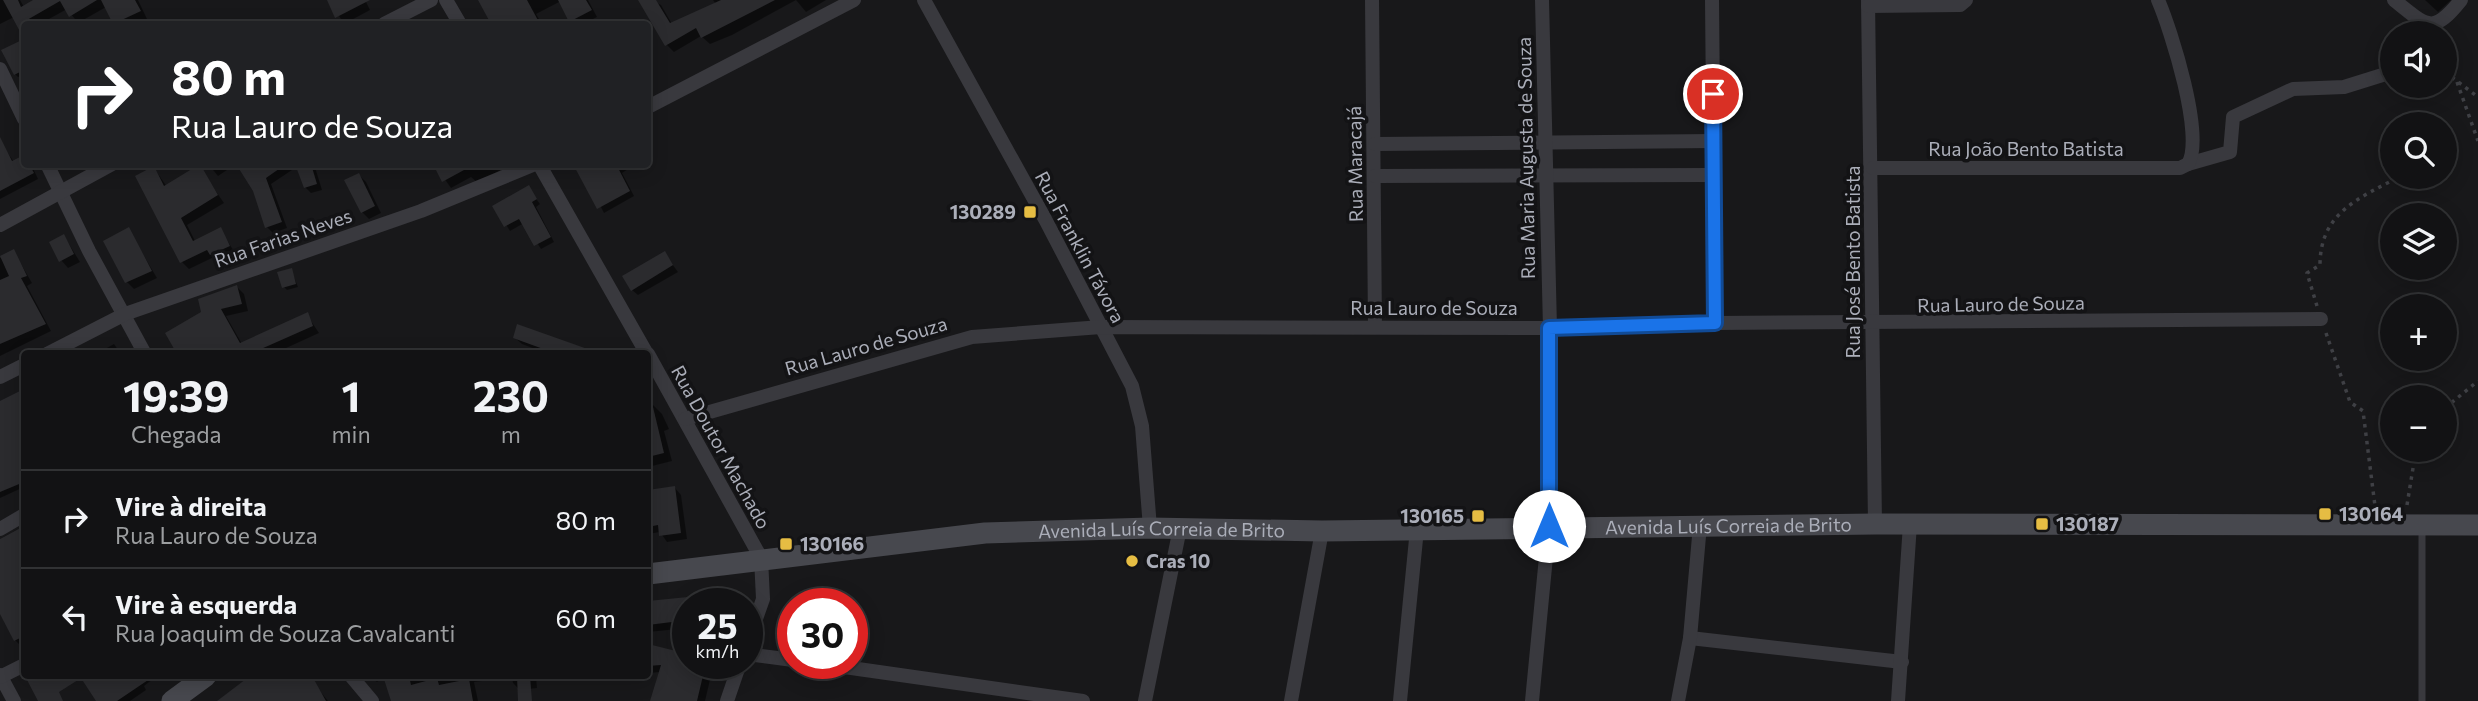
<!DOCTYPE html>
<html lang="pt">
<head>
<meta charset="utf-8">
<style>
	:root { --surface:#121214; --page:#1f2022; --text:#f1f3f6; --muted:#9c9ea0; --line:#313234 }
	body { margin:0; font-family:Commissioner,sans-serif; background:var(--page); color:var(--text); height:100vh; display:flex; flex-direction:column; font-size:26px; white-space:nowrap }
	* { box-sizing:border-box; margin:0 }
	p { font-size:23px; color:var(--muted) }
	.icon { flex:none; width:38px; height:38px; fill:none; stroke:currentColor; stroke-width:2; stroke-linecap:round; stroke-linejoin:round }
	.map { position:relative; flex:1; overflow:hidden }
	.panel { position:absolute; left:21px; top:350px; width:630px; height:329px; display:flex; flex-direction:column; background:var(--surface); border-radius:7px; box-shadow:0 4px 18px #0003,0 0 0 2px var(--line) }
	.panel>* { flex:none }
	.hud { position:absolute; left:21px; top:21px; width:630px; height:147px; border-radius:7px; box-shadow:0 4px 18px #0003,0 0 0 2px var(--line); background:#202124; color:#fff; overflow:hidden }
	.tools { position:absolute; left:2380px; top:21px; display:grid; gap:14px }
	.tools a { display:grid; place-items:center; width:77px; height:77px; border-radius:50%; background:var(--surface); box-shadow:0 4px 18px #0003,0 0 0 2px var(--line); font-size:35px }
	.speed { position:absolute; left:672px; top:588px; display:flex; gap:14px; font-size:35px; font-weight:700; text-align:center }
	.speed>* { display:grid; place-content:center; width:91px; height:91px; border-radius:50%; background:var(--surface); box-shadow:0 4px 18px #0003,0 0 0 2px var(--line); line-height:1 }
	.speed small { font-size:18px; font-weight:400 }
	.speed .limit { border:10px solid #d22; background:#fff; color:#111 }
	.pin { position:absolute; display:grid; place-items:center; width:60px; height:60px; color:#fff; margin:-30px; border:4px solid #fff; border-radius:50%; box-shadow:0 2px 7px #0007 }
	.me { position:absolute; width:77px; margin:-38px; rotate:0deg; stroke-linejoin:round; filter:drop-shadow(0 0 5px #0008) }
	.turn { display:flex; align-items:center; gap:24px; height:147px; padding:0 35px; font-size:32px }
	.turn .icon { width:91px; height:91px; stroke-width:2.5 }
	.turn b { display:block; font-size:49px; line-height:60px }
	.eta { display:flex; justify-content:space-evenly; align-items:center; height:119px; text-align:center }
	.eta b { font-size:42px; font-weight:700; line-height:49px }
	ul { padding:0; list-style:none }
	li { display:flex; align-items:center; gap:21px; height:98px; padding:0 35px; border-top:2px solid var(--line) }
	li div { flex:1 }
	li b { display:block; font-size:26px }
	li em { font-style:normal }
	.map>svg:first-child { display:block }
	.shadow { fill:#0007 }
	.building { fill:#2b2b2e }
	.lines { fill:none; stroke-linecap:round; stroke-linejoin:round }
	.path { stroke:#3f4045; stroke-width:3.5; stroke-dasharray:3.5 5; stroke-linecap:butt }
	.service { stroke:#39393e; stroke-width:7 }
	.minor { stroke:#39393e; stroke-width:14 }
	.secondary { stroke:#47484e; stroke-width:21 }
	.route-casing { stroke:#114b97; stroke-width:18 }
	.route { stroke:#1a73e8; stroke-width:12 }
	.poi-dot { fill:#e6bd43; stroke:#131315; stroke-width:2.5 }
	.labels { text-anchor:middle; stroke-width:7; stroke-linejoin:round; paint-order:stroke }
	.street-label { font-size:19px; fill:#abaeb9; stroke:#131315 }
	.poi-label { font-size:19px; font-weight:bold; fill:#abaeb9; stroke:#131315; text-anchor:start }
</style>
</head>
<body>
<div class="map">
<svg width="2478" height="701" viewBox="0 0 2478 701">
	<rect width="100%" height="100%" fill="#18181a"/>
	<g class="shadow">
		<polygon points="0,0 20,0 24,7 37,0 138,0 147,19 136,24 115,24 106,7 78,23 67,9 40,24 24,24 24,37 14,17 0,24"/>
		<polygon points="329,0 365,0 370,10 344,24"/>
		<polygon points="480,0 588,0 597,17 583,24 574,24 561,1 536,14 542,24 492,24"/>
		<polygon points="651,0 661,5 672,24 716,4 713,0 826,0 806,12 796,0 732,35 710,44 701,36 674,52 667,45"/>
		<polygon points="2425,0 2451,0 2438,12"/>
		<polygon points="17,49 24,65 24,74 18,77 15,74"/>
		<polygon points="0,142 14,162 24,157 24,164 31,164 38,179 0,199"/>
		<polygon points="208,164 236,164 218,176"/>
		<polygon points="238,164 314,164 322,190 311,193 305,187 298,166 271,184 287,228 273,233 267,227 254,190"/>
		<polygon points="434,164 511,164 478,183 471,177 451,188"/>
		<polygon points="579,164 636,164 622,173 634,196 604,213"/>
		<polygon points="199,167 224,203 187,225 195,241 220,229 235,253 219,261 214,257 189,269 182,262 154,168 167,187"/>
		<polygon points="359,175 366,182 381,213 369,219 362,212"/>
		<polygon points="528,188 540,204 536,207 554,242 541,249 524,223 510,231 495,207"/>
		<polygon points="128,229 157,278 134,289 127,282 105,242"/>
		<polygon points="64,236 80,262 68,268 61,260"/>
		<polygon points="14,252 32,283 27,286 51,331 0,356 0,258"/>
		<polygon points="664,253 678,272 638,295 632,290"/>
		<polygon points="291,270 298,287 287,290 284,287"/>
		<polygon points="237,287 244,294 248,311 226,316 242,344 307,315 319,333 273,354 180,354 203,313"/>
		<polygon points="514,337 588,354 548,354 522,344"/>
		<polygon points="114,344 121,354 96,354"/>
		<polygon points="24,391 24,433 8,441 17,462 24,458 24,487 0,498 0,412 12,397"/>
		<polygon points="653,405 662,414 669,429 664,431 672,461 648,467 648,408"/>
		<polygon points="675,488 681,495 687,539 667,542 660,532 648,534 648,512 658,510"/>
		<polygon points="24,526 24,576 21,578 24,585 24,645 22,647 15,640 0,607 0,539"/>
		<polygon points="648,594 650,603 710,596 717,604 688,604 688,628 648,632"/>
		<polygon points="648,646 688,656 688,663 709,663 713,667 705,701 652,701 661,672 648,673"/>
		<polygon points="82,676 98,676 100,680 106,676 157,676 144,686 146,690 130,701 98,701"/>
		<polygon points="252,676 298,676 307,689 315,685 328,701 219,701"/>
		<polygon points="370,676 384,676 377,682"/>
		<polygon points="385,676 536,676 537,688 520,690 513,683 512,677 474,682 478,701 398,701 389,689"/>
	</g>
	<g class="building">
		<polygon points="3,0 18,0 21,7 33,0 97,0 69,17 60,1 27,20 29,24 24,24 24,39"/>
		<polygon points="101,0 135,0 141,11 113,24"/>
		<polygon points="327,0 370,0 335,18"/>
		<polygon points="478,0 527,0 540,24 491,24"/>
		<polygon points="558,0 586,0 592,10 569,22"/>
		<polygon points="638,0 656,0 670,23 721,0 775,0 701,38 696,28 665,46"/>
		<polygon points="24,39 24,70 14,75 1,50"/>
		<polygon points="0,137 12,161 24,155 24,164 29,164 34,173 0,191"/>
		<polygon points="200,164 218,195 181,218 193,241 221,227 230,246 210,255 207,250 180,263 135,176 154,166 164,186"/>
		<polygon points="236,164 286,164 266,178 282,222 265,228 253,191"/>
		<polygon points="295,164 311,164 317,184 304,188"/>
		<polygon points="433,164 475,164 442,182"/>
		<polygon points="573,164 616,164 630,191 597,209"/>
		<polygon points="359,173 375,206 361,213 344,180"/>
		<polygon points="529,185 537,199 532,202 551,237 534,246 519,219 504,227 492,206"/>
		<polygon points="129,227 152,271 125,283 103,241"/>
		<polygon points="64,234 74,254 59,262 49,242"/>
		<polygon points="14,249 27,276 21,278 46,324 0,344 0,280 9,276 0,256"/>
		<polygon points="665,251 673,265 631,291 622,276"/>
		<polygon points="292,268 296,284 282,288 277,272"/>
		<polygon points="237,285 242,304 221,309 240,343 308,312 313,326 261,349 263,354 177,354 165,333 201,312 198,299"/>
		<polygon points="517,324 596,352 595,354 557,354 513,338"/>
		<polygon points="24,389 24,482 0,492 0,401"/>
		<polygon points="653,407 664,453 648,457 648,408"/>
		<polygon points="675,486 681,533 659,536 658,525 648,527 648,490"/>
		<polygon points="24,526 24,636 14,641 0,614 0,539"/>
		<polygon points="688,597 688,620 648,625 648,601"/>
		<polygon points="648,644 688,654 688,663 706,663 697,701 650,701 661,665 648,666"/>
		<polygon points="25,676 154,676 117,701 96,701 81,678 59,692 63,701 38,701"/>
		<polygon points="250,676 312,676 326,701 217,701"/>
		<polygon points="383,676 409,676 411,685 437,678 439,685 469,679 473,701 391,701"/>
		<polygon points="517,676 530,676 532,701 518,701"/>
	</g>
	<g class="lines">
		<g class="path">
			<polyline points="2445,72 2478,97"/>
			<polyline points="2457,82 2478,141"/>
			<path d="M2317,306l-10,-33 13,-8c0,-52 39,-67 79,-88"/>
			<polyline points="2326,333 2350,402 2363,411 2375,506"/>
			<polyline points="2445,408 2478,381"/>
			<polyline points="2407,505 2414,462 2419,450"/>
		</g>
		<polyline class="service" points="2422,526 2422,701"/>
		<g class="minor">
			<polyline points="446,0 460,24"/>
			<polyline points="924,0 1045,219 1132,386 1142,426 1150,528"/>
			<polyline points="1372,0 1375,327"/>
			<polyline points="1712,0 1715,323"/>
			<polyline points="1868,0 1875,524"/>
			<path d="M2394,0c33,26 38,36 67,0"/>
			<polyline points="1868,6 1960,5 1966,0"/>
			<polyline points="384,24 431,0"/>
			<polyline points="0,69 24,119"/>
			<polyline points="648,107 854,0"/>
			<polyline points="1375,144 1714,141"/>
			<polyline points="47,164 89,251 145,354"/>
			<polyline points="539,164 647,354"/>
			<polyline points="2188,164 2230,152 2233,117 2293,89 2344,87 2392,72"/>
			<path d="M1873,168h307l8,-4c17,-27 -17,-134 -30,-164"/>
			<polyline points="1375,176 1714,175"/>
			<polyline points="0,225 112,164"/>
			<polyline points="47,354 125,314 421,211 535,164"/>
			<polyline points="648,354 761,558 763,599 747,644"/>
			<polyline points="0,377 24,365"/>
			<polyline points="685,419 972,337 1101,327 1550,328 1715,323 2321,319"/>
			<polyline points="0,529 24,515"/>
			<polyline points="1690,638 1902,662"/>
			<polyline points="747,654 793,660"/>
			<polyline points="816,663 1083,701"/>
			<polyline points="0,675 14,701"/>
			<polyline points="351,676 372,701"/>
			<polyline points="0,677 24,665"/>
			<polyline points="727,701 740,663"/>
			<polyline points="1145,701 1180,528"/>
			<polyline points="1291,701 1322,531"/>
			<polyline points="1400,701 1417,529"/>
			<polyline points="1532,701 1549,526 1550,328 1542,0"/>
			<polyline points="1678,701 1690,638 1700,525"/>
			<polyline points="1898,701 1910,524"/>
		</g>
		<g class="secondary">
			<path id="s1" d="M648,574l337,-41 165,-5 172,3 553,-7 603,1"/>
			<polyline points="172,701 206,676"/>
		</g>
	</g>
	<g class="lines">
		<g class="route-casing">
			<polyline id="route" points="1549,526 1549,328 1715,323 1713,94"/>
		</g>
		<use href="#route" class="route"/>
	</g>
	<g class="poi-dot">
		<rect x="1023" y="205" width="14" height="14" rx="3.5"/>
		<rect x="2318" y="507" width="14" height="14" rx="3.5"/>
		<rect x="1471" y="509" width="14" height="14" rx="3.5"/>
		<rect x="2035" y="517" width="14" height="14" rx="3.5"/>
		<rect x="779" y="537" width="14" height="14" rx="3.5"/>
		<circle cx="1132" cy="561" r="7"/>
	</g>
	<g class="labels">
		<g class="street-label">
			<text x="2026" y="156">Rua João Bento Batista</text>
			<text transform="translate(1526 158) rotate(-91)" y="7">Rua Maria Augusta de Souza</text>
			<text transform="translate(1355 164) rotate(-91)" y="7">Rua Maracajá</text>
			<text transform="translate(283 238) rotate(-19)" y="7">Rua Farias Neves</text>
			<text transform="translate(1080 247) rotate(62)" y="7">Rua Franklin Távora</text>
			<text transform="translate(1853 262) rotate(-90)" y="7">Rua José Bento Batista</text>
			<text transform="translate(2001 304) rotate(-1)" y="7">Rua Lauro de Souza</text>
			<text x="1434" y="315">Rua Lauro de Souza</text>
			<text transform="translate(866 346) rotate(-16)" y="7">Rua Lauro de Souza</text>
			<text transform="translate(721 447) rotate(61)" y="7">Rua Doutor Machado</text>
			<text dy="7" stroke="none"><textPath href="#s1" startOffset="1083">Avenida Luís Correia de Brito</textPath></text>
			<text dy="7" stroke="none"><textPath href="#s1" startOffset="516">Avenida Luís Correia de Brito</textPath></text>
		</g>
		<g class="poi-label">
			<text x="1016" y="219" text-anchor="end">130289</text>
			<text x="2339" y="521">130164</text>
			<text x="1464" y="523" text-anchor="end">130165</text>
			<text x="2056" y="531">130187</text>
			<text x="800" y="551">130166</text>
			<text x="1146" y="568">Cras 10</text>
		</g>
	</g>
</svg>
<div class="tools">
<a><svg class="icon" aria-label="sound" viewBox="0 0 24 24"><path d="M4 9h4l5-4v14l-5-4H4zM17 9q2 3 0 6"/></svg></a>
<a><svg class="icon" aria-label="search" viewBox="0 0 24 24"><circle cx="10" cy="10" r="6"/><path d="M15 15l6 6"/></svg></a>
<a><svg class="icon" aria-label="layers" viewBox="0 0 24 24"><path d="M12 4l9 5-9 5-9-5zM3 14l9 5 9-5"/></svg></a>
<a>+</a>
<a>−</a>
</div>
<div class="speed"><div>25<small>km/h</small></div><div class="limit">30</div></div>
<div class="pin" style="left:1713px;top:94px;background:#d93025"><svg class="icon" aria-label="arrive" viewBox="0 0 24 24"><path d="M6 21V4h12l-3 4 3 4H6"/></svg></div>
<svg class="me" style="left:1549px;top:526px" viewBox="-20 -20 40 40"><circle r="19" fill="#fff"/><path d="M0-13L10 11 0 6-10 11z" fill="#1a73e8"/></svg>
<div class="hud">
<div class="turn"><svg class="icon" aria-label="right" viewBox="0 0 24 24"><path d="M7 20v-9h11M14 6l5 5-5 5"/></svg><div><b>80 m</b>Rua Lauro de Souza</div></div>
</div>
<section class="panel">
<div class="eta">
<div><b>19:39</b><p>Chegada</p></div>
<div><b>1</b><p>min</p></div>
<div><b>230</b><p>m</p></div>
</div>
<ul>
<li><svg class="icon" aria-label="right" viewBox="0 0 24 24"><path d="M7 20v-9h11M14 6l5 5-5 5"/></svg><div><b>Vire à direita</b><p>Rua Lauro de Souza</p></div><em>80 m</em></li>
<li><svg class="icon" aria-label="left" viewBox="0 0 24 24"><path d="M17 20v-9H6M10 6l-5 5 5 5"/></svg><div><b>Vire à esquerda</b><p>Rua Joaquim de Souza Cavalcanti</p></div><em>60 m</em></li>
</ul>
</section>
</div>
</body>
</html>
